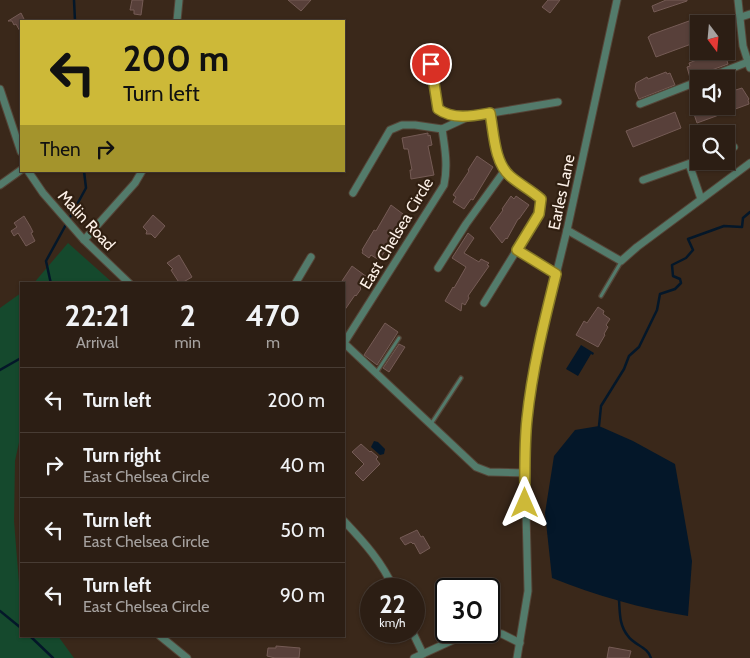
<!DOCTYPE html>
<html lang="en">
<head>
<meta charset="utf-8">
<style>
	:root { --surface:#2c1e14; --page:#34271d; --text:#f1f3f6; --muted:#a6a2a0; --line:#483c34 }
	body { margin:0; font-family:Cabin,sans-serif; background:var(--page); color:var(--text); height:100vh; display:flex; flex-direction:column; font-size:19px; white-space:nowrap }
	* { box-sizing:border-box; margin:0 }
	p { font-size:16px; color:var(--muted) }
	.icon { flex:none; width:28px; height:28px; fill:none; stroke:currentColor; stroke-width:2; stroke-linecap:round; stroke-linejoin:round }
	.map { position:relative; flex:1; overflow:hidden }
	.panel { position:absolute; left:20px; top:282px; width:325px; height:355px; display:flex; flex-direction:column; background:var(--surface); border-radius:0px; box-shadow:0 1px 4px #0004,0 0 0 1px var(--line) }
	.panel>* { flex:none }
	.hud { position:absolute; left:20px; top:20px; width:325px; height:152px; border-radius:0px; box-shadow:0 1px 4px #0004,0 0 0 1px var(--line); background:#cdb938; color:#111; overflow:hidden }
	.needle { width:32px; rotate:164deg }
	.fabs { position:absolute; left:690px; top:15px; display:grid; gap:10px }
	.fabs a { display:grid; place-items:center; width:45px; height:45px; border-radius:0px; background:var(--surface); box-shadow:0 1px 4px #0004,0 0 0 1px var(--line); font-size:25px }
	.speed { position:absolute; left:360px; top:578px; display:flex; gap:10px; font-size:25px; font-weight:700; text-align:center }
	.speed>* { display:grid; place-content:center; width:65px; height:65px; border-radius:50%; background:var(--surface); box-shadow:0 1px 4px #0004,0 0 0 1px var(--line); line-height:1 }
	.speed small { font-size:12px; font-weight:400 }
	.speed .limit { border:2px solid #111; border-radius:8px; background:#fff; color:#111 }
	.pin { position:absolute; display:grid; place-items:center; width:42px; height:42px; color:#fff; margin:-21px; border:2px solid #fff; border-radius:50%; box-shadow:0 1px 5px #0007 }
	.me { position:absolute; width:55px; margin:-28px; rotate:0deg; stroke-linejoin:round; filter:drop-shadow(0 0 4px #0008) }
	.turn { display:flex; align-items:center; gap:18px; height:105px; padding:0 20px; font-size:22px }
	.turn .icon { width:65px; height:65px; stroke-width:2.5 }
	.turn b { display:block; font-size:35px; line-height:42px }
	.then { display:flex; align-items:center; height:48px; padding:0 20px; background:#0003; gap:10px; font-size:19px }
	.eta { display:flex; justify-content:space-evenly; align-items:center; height:85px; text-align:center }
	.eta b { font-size:30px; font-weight:800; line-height:35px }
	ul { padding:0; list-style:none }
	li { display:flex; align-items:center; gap:15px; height:65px; padding:0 20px; border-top:1px solid var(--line) }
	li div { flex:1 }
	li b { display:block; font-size:19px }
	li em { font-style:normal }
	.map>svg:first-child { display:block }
	.green { fill:#15492d }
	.water { fill:#041729 }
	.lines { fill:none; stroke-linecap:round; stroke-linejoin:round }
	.stream { stroke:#041729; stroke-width:2.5 }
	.building { fill:#58403a; stroke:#755b55 }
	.lane-casing { stroke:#554437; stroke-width:5.5 }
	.street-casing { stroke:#554437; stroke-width:9 }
	.lane { stroke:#537b6b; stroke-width:3 }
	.street { stroke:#537b6b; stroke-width:7 }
	.route-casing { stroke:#857824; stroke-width:12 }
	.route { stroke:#cdb938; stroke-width:9 }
	.labels { text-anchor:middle; stroke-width:4.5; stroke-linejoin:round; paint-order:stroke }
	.street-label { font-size:16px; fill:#fef2e9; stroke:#301f11 }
</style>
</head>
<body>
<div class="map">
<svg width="750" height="658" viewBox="0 0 750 658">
	<rect width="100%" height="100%" fill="#3a281a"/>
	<g class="green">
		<polygon points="68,243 114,284 33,284"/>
		<polygon points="21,293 21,433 15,461 14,521 19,583 21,587 21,636 58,636 74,658 0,658 0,308"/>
	</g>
	<g class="water">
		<polygon points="581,345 594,353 593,355 591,354 578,376 566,369"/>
		<path d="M599,426l34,15 42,23 17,97 -4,55c-46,-7 -93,-21 -136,-38l-7,-65 9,-57 21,-26z"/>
		<polygon points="374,441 378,442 385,449 384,454 380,455 371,447"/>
	</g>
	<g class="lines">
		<g class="stream">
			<polyline points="74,0 75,21"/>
			<polyline points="51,284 46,261 86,188 84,171"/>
			<polyline points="0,370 21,358"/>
			<polyline points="599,426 601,406 624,369 629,356 639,347 657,310 660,294 675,289 681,283 680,279 673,276 672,265 686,258 693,250 688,239 724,226 742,227 743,218 750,212"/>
			<path d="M619,600c1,13 0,25 9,36 6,9 20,11 23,22"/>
			<polyline points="0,611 21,628"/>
			<polyline points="30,636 53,658"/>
		</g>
	</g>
	<g class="building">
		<polygon points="132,0 143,0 141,15 134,14 134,10 130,10"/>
		<polygon points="288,0 311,0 301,11"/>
		<polygon points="548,0 560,0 550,13 542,7"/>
		<polygon points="666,0 687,0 687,1 654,12 652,6"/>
		<polygon points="21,13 25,21 21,21 21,33 16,24 14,25 12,21 8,21"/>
		<polygon points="689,21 696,41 694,43 656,57 648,37 650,36 650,35"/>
		<polygon points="719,51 724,51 728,64 690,78 687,67 690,66 689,63"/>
		<polygon points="666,72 667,74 670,73 675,85 639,99 635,90 636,83 647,77 648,79"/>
		<polygon points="742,88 749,99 748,100 749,104 697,123 694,114 697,113 695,106 726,106 726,93"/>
		<polygon points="675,112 681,128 633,147 626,131"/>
		<polygon points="428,133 428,136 430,135 432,145 428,146 434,175 411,179 410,170 412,170 408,149 404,149 402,138"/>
		<polygon points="477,156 493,167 473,200 471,199 464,209 453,202 456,197 453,195 469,171 468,170"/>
		<polygon points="511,196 514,199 516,196 529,205 519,219 518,219 507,239 506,238 502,243 490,228 503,210 502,209"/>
		<polygon points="391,205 407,217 399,229 397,228 390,240 392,241 379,260 371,255 369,258 362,253 363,251 362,250 374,230 376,231"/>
		<polygon points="153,215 165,226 155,238 151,234 146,234 147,231 143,227"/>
		<polygon points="24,216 30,226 33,232 31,233 35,241 26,246 18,233 14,236 11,231 17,227 14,223"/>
		<polygon points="468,233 474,238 464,253 479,262 481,259 489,263 487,265 489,266 468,296 469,298 465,305 462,303 461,311 445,301 453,287 454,288 466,267 452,258"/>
		<polygon points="179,255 192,277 180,284 171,270 173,269 167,263"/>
		<polygon points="352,266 367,277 360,288 361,289 356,296 355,295 344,311 344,284 340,284"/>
		<polygon points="598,307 604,311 603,314 610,319 606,325 608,327 604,334 605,335 598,347 576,335 584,321 587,323"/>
		<polygon points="385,323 398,332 377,365 364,355"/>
		<polygon points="399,344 405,347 389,372 383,368"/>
		<polygon points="361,444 370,452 371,451 378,457 376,459 380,464 363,481 355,473 364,464 352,452"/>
		<polygon points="417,530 421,537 423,536 430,548 420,554 414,543 413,544 411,542 405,545 400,538"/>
		<polygon points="276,646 300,648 299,658 275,658 267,656 268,648 276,648"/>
		<polygon points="609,647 631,651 629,658 607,658"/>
	</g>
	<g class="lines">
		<g class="lane-casing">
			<g id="lane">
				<polyline points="601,296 621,262"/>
				<polyline points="376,373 399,338"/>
				<polyline points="431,424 461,378"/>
			</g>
		</g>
		<g class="street-casing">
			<g id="street">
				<polyline points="738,0 743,46 750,68"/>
				<polyline points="741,17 750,14"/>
				<polyline points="177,21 179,0"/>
				<polyline points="431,64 438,109 448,114 467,117"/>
				<polyline points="704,79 748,62"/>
				<polyline points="0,89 21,152"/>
				<polyline points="640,104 699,81"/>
				<path d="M442,129c3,19 6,37 2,56l-100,158 132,124 13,5 36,1"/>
				<polyline points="726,150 734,147"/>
				<polyline points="689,164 701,199"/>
				<polyline points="28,171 43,193 84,240 130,284"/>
				<polyline points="643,180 699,160"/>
				<polyline points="0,185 21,170"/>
				<polyline points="353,193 390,130 402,125 415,125 442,129 468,117 558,102"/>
				<polyline points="567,230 621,261 637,247 750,163"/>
				<polyline points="84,240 135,183 142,171"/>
				<polyline points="517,250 556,274"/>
				<polyline points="438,268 466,224 505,170"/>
				<polyline points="295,284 311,257"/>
				<path d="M484,303l55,-89 2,-15c-10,-9 -22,-15 -31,-23 -16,-15 -16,-43 -20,-63"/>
				<path d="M344,521c20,21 38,41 50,68"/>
				<polyline points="412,631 423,654"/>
				<polyline points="487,631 502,634 520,643"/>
				<polyline points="160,636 187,658"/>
				<polyline points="414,658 464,635 483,631"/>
				<polyline points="517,658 528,591 525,473 526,421 531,384 540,340 567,230 617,0"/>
			</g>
		</g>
		<use href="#lane" class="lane"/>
		<use href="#street" class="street"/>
	</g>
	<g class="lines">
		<g class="route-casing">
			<path id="route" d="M431,64l7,45c15,11 35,7 52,4 4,20 4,49 20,63 9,8 21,14 31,23l-2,15 -22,36 39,24c-12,48 -24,96 -29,145 -3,28 -2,57 -2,84"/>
		</g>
		<use href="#route" class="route"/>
	</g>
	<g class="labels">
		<g class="street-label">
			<text transform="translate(561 192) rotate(-78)" y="6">Earles Lane</text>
			<text transform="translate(87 220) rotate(47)" y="6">Malin Road</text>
			<text transform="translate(396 233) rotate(-59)" y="6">East Chelsea Circle</text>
		</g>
	</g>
</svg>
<div class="fabs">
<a><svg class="needle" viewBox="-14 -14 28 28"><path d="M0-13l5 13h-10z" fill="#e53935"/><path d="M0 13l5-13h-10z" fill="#a6a2a0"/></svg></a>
<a><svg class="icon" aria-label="sound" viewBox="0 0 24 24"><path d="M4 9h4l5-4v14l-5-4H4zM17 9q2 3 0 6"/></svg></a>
<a><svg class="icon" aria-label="search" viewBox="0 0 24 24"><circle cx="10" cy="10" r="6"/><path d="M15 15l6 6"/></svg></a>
</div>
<div class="speed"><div>22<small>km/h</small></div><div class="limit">30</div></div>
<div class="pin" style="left:431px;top:64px;background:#d93025"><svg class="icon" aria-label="arrive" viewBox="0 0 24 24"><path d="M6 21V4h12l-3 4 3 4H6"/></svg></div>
<svg class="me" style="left:525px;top:503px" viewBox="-20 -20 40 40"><path d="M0-17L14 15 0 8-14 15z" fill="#cdb938" stroke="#fff" stroke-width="4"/></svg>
<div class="hud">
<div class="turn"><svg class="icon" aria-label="left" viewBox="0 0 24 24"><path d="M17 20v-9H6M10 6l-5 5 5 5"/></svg><div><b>200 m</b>Turn left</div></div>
<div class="then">Then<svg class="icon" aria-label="right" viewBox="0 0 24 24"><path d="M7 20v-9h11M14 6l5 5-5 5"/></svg></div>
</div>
<section class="panel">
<div class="eta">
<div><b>22:21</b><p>Arrival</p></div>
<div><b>2</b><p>min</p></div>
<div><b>470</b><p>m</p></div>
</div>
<ul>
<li><svg class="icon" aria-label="left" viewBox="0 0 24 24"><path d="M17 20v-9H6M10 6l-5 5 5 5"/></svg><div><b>Turn left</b></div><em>200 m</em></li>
<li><svg class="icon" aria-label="right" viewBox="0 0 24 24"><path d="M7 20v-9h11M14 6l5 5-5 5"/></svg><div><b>Turn right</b><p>East Chelsea Circle</p></div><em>40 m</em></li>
<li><svg class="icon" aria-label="left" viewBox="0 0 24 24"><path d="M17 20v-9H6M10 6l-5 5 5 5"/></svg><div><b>Turn left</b><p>East Chelsea Circle</p></div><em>50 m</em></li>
<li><svg class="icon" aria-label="left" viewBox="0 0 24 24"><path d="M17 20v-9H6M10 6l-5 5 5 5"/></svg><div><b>Turn left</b><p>East Chelsea Circle</p></div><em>90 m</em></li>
</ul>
</section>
</div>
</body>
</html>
